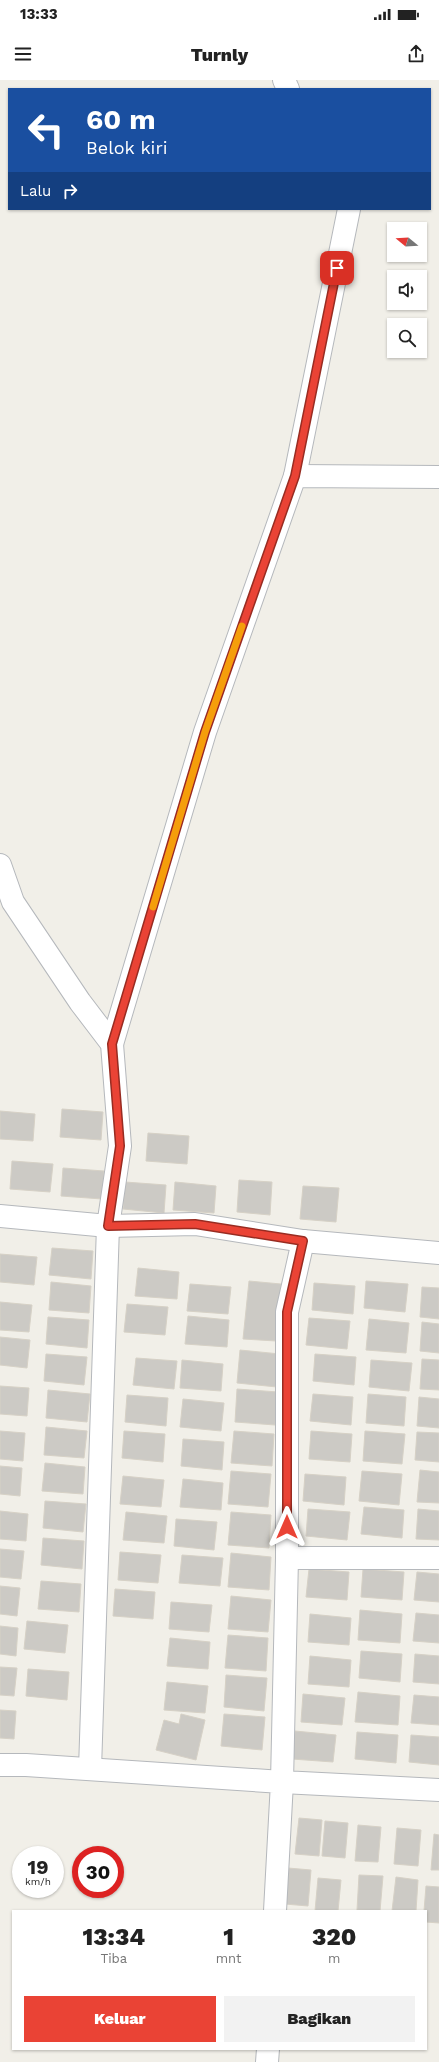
<!DOCTYPE html>
<html lang="id">
<head>
<meta charset="utf-8">
<style>
	:root { --surface:#fff; --page:#f2f2f2; --text:#222; --muted:#767676; --accent:#ea4335 }
	body { margin:0; font-family:"Work Sans",sans-serif; background:var(--page); color:var(--text); height:100vh; display:flex; flex-direction:column; font-size:15px; white-space:nowrap }
	* { box-sizing:border-box; margin:0 }
	p { font-size:13px; color:var(--muted) }
	.icon { flex:none; width:22px; height:22px; fill:none; stroke:currentColor; stroke-width:2; stroke-linecap:round; stroke-linejoin:round }
	.map { position:relative; flex:1; overflow:hidden }
	.side { position:absolute; left:12px; top:1830px; width:415px; height:140px; display:flex; flex-direction:column; background:var(--surface); border-radius:0px; box-shadow:0 1px 3px #0004 }
	.side>* { flex:none }
	.guide { position:absolute; left:8px; top:8px; width:423px; height:122px; border-radius:0px; box-shadow:0 1px 3px #0004; background:#1a4fa0; color:#fff; overflow:hidden }
	.needle { width:26px; rotate:288deg }
	.fabs { position:absolute; left:387px; top:142px; display:grid; gap:8px }
	.fabs a { display:grid; place-items:center; width:40px; height:40px; border-radius:0px; background:var(--surface); box-shadow:0 1px 3px #0004; font-size:20px }
	.speed { position:absolute; left:12px; top:1766px; display:flex; gap:8px; font-size:20px; font-weight:700; text-align:center }
	.speed>* { display:grid; place-content:center; width:52px; height:52px; border-radius:50%; background:var(--surface); box-shadow:0 1px 3px #0004; line-height:1 }
	.speed small { font-size:10px; font-weight:400 }
	.speed .limit { border:6px solid #d22; background:#fff; color:#111 }
	.pin { position:absolute; display:grid; place-items:center; width:34px; height:34px; color:#fff; margin:-17px; border-radius:8px; box-shadow:0 2px 6px #0006 }
	.me { position:absolute; width:44px; margin:-22px; rotate:0deg; stroke-linejoin:round; filter:drop-shadow(0 0 3px #0008) }
	.turn { display:flex; align-items:center; gap:14px; height:84px; padding:0 12px; font-size:18px }
	.turn .icon { width:52px; height:52px; stroke-width:2.5 }
	.turn b { display:block; font-size:28px; line-height:34px }
	.then { display:flex; align-items:center; height:38px; padding:0 12px; background:#0003; gap:8px; font-size:15px }
	.eta { display:flex; justify-content:space-evenly; align-items:center; height:68px; text-align:center }
	.eta b { font-size:24px; font-weight:800; line-height:28px }
	.button { display:flex; gap:8px; margin-top:auto; padding:8px 12px }
	.button a { flex:1; height:46px; border-radius:0px; background:var(--accent); color:#fff; font-size:16px; font-weight:800; line-height:46px; text-align:center }
	.button a+a { background:var(--page); color:var(--text) }
	.status { display:flex; justify-content:space-between; align-items:center; height:28px; padding:0 20px; background:var(--surface); direction:ltr }
	.status svg { height:11px; fill:currentColor }
	header { display:flex; justify-content:space-between; align-items:center; height:52px; padding:0 12px; background:var(--surface); font-size:18px; font-weight:800 }
	.map>svg:first-child { display:block }
	.building { fill:#cccac5; stroke:#d6d1c6 }
	.lines { fill:none; stroke-linecap:round; stroke-linejoin:round }
	.minor-casing { stroke:#b5b8bc; stroke-width:24 }
	.minor { stroke:#fff; stroke-width:22 }
	.route-casing { stroke:#982c22; stroke-width:10 }
	.route { stroke:#ea4335; stroke-width:7 }
	.slow { stroke:#f59e0b; stroke-width:7 }
</style>
</head>
<body>
<div class="status"><b>13:33</b><svg viewBox="0 0 49 12"><path d="M0 12V9h3v3zM5 12V6h3v6zM10 12V3h3v9zM15 12V0h3v12zM26 1h20v11H26zM47 4h2v5h-2z"/></svg></div>
<header><svg class="icon" aria-label="menu" viewBox="0 0 24 24"><path d="M4 6h16M4 12h16M4 18h16"/></svg>Turnly<svg class="icon" aria-label="share" viewBox="0 0 24 24"><path d="M12 15V3M7 8l5-5 5 5M5 13v7h14v-7"/></svg></header>
<div class="map">
<svg width="439" height="1982" viewBox="0 0 439 1982">
	<rect width="100%" height="100%" fill="#f1efe8"/>
	<g class="building">
		<polygon points="62,1029 103,1032 101,1060 60,1057"/>
		<polygon points="0,1031 35,1034 33,1061 0,1059"/>
		<polygon points="148,1053 189,1056 187,1084 146,1081"/>
		<polygon points="12,1081 53,1084 50,1112 10,1109"/>
		<polygon points="63,1088 104,1091 102,1119 61,1116"/>
		<polygon points="239,1100 272,1102 270,1135 237,1132"/>
		<polygon points="125,1102 166,1105 164,1133 123,1129"/>
		<polygon points="175,1102 216,1106 214,1133 173,1130"/>
		<polygon points="303,1106 339,1108 336,1142 300,1139"/>
		<polygon points="52,1168 93,1171 91,1199 49,1195"/>
		<polygon points="0,1174 37,1177 34,1205 0,1202"/>
		<polygon points="138,1188 179,1192 177,1219 135,1216"/>
		<polygon points="249,1201 281,1204 276,1261 243,1259"/>
		<polygon points="366,1201 408,1204 405,1232 364,1228"/>
		<polygon points="51,1202 91,1206 89,1233 49,1230"/>
		<polygon points="314,1203 355,1206 353,1234 312,1230"/>
		<polygon points="190,1204 231,1207 228,1234 187,1231"/>
		<polygon points="422,1207 439,1208 439,1239 420,1237"/>
		<polygon points="0,1222 32,1225 29,1252 0,1250"/>
		<polygon points="127,1224 168,1227 165,1255 124,1252"/>
		<polygon points="188,1236 229,1240 227,1267 185,1264"/>
		<polygon points="48,1237 89,1240 87,1268 46,1264"/>
		<polygon points="309,1238 350,1241 347,1269 306,1265"/>
		<polygon points="369,1239 409,1243 406,1273 366,1270"/>
		<polygon points="422,1242 439,1244 439,1273 420,1271"/>
		<polygon points="0,1257 30,1260 27,1288 0,1285"/>
		<polygon points="240,1270 280,1274 277,1307 237,1303"/>
		<polygon points="46,1274 87,1277 84,1305 44,1301"/>
		<polygon points="315,1274 356,1277 354,1305 313,1301"/>
		<polygon points="136,1278 177,1281 174,1309 133,1305"/>
		<polygon points="422,1279 439,1280 439,1310 420,1309"/>
		<polygon points="182,1280 223,1284 221,1311 180,1308"/>
		<polygon points="371,1280 412,1283 409,1311 369,1307"/>
		<polygon points="0,1306 29,1308 27,1336 0,1334"/>
		<polygon points="237,1309 278,1312 275,1345 235,1342"/>
		<polygon points="48,1310 90,1314 87,1342 46,1338"/>
		<polygon points="313,1314 353,1317 351,1345 310,1341"/>
		<polygon points="368,1314 406,1317 404,1346 366,1343"/>
		<polygon points="127,1315 168,1318 166,1346 125,1342"/>
		<polygon points="419,1317 439,1319 439,1348 417,1346"/>
		<polygon points="183,1319 224,1323 221,1351 180,1347"/>
		<polygon points="46,1347 87,1351 84,1378 44,1375"/>
		<polygon points="0,1351 25,1353 23,1381 0,1379"/>
		<polygon points="124,1351 165,1354 163,1382 122,1378"/>
		<polygon points="234,1351 274,1354 272,1386 231,1383"/>
		<polygon points="311,1351 352,1354 350,1382 309,1379"/>
		<polygon points="365,1351 405,1354 402,1384 363,1381"/>
		<polygon points="417,1352 439,1353 439,1382 415,1380"/>
		<polygon points="183,1359 224,1362 222,1390 181,1386"/>
		<polygon points="45,1383 85,1387 83,1414 42,1411"/>
		<polygon points="0,1386 22,1388 20,1416 0,1414"/>
		<polygon points="420,1390 439,1392 439,1423 417,1422"/>
		<polygon points="231,1391 271,1394 268,1427 228,1424"/>
		<polygon points="362,1391 402,1394 399,1425 359,1421"/>
		<polygon points="305,1394 346,1397 344,1425 303,1421"/>
		<polygon points="123,1396 164,1400 161,1427 120,1424"/>
		<polygon points="183,1399 223,1403 221,1430 180,1427"/>
		<polygon points="45,1421 86,1424 83,1452 43,1448"/>
		<polygon points="364,1427 404,1430 402,1458 361,1454"/>
		<polygon points="308,1429 350,1432 347,1460 306,1456"/>
		<polygon points="418,1429 439,1431 439,1460 416,1459"/>
		<polygon points="0,1431 28,1434 26,1461 0,1459"/>
		<polygon points="126,1432 167,1436 164,1463 123,1460"/>
		<polygon points="231,1432 271,1435 269,1468 228,1465"/>
		<polygon points="176,1439 217,1442 214,1470 174,1466"/>
		<polygon points="43,1458 84,1461 82,1489 41,1485"/>
		<polygon points="0,1469 24,1471 21,1499 0,1497"/>
		<polygon points="120,1472 161,1475 158,1503 118,1500"/>
		<polygon points="231,1473 271,1477 269,1510 228,1507"/>
		<polygon points="182,1475 223,1478 220,1506 179,1503"/>
		<polygon points="309,1489 349,1492 347,1520 306,1517"/>
		<polygon points="363,1489 404,1492 402,1520 361,1517"/>
		<polygon points="417,1492 439,1494 439,1522 414,1520"/>
		<polygon points="41,1501 81,1504 79,1532 38,1529"/>
		<polygon points="0,1506 20,1508 17,1536 0,1534"/>
		<polygon points="115,1509 155,1512 153,1539 113,1536"/>
		<polygon points="231,1516 271,1520 268,1552 228,1549"/>
		<polygon points="171,1522 212,1525 209,1552 169,1549"/>
		<polygon points="360,1530 402,1534 400,1563 358,1560"/>
		<polygon points="416,1533 439,1535 439,1563 413,1561"/>
		<polygon points="310,1534 351,1538 349,1565 308,1562"/>
		<polygon points="27,1541 68,1545 65,1573 24,1569"/>
		<polygon points="0,1546 18,1548 16,1576 0,1574"/>
		<polygon points="228,1555 268,1558 266,1591 225,1588"/>
		<polygon points="170,1558 210,1562 208,1589 167,1586"/>
		<polygon points="361,1571 402,1574 400,1602 359,1598"/>
		<polygon points="415,1574 439,1576 439,1604 413,1602"/>
		<polygon points="310,1576 351,1580 349,1607 308,1604"/>
		<polygon points="0,1587 17,1588 14,1616 0,1615"/>
		<polygon points="28,1589 69,1592 67,1620 26,1616"/>
		<polygon points="226,1595 267,1598 264,1631 224,1627"/>
		<polygon points="167,1602 208,1606 205,1633 164,1630"/>
		<polygon points="358,1612 400,1616 398,1645 355,1642"/>
		<polygon points="303,1614 345,1618 342,1645 301,1642"/>
		<polygon points="414,1615 439,1617 439,1645 411,1643"/>
		<polygon points="0,1630 16,1631 14,1659 0,1658"/>
		<polygon points="181,1634 205,1640 196,1680 156,1670 164,1640 179,1644"/>
		<polygon points="224,1634 265,1637 262,1670 221,1666"/>
		<polygon points="295,1651 336,1655 333,1682 292,1679"/>
		<polygon points="357,1652 398,1655 396,1683 355,1679"/>
		<polygon points="411,1655 439,1657 439,1685 409,1682"/>
		<polygon points="299,1738 322,1740 319,1776 295,1774"/>
		<polygon points="325,1741 348,1743 345,1778 322,1776"/>
		<polygon points="358,1745 381,1747 378,1782 355,1781"/>
		<polygon points="397,1748 421,1750 418,1786 394,1784"/>
		<polygon points="434,1754 439,1755 439,1790 431,1790"/>
		<polygon points="288,1788 311,1790 308,1826 285,1824"/>
		<polygon points="359,1795 383,1796 380,1831 357,1830"/>
		<polygon points="396,1797 418,1800 416,1831 392,1831"/>
		<polygon points="318,1798 341,1800 338,1831 315,1831"/>
		<polygon points="426,1806 439,1807 439,1843 426,1842 426,1831 424,1831"/>
	</g>
	<g class="lines">
		<g class="minor-casing">
			<g id="minor">
				<polyline points="284,0 288,9"/>
				<polyline points="295,396 349,129"/>
				<polyline points="0,785 13,822 80,922 112,964 120,1066 108,1146 90,1689"/>
				<polyline points="112,964 205,652 295,396 439,397"/>
				<polyline points="0,1136 108,1146 195,1144 303,1161 439,1173"/>
				<polyline points="303,1161 287,1232 287,1478 282,1702 439,1710"/>
				<polyline points="287,1478 439,1478"/>
				<polyline points="0,1685 26,1685 282,1702 275,1831"/>
				<polyline points="267,1982 268,1969"/>
			</g>
		</g>
		<use href="#minor" class="minor"/>
	</g>
	<g class="lines">
		<g class="route-casing">
			<polyline id="route" points="287,1447 287,1232 303,1161 195,1144 108,1146 120,1066 112,964 205,652 295,396 337,188"/>
		</g>
		<use href="#route" class="route"/>
		<polyline class="slow" points="153,827 205,652 242,546"/>
	</g>
</svg>
<div class="fabs">
<a><svg class="needle" viewBox="-14 -14 28 28"><path d="M0-13l5 13h-10z" fill="#e53935"/><path d="M0 13l5-13h-10z" fill="#767676"/></svg></a>
<a><svg class="icon" aria-label="sound" viewBox="0 0 24 24"><path d="M4 9h4l5-4v14l-5-4H4zM17 9q2 3 0 6"/></svg></a>
<a><svg class="icon" aria-label="search" viewBox="0 0 24 24"><circle cx="10" cy="10" r="6"/><path d="M15 15l6 6"/></svg></a>
</div>
<div class="speed"><div>19<small>km/h</small></div><div class="limit">30</div></div>
<div class="pin" style="left:337px;top:188px;background:#d93025"><svg class="icon" aria-label="arrive" viewBox="0 0 24 24"><path d="M6 21V4h12l-3 4 3 4H6"/></svg></div>
<svg class="me" style="left:287px;top:1447px" viewBox="-20 -20 40 40"><path d="M0-17L14 15 0 8-14 15z" fill="#ea4335" stroke="#fff" stroke-width="4"/></svg>
<div class="guide">
<div class="turn"><svg class="icon" aria-label="left" viewBox="0 0 24 24"><path d="M17 20v-9H6M10 6l-5 5 5 5"/></svg><div><b>60 m</b>Belok kiri</div></div>
<div class="then">Lalu<svg class="icon" aria-label="right" viewBox="0 0 24 24"><path d="M7 20v-9h11M14 6l5 5-5 5"/></svg></div>
</div>
<section class="side">
<div class="eta">
<div><b>13:34</b><p>Tiba</p></div>
<div><b>1</b><p>mnt</p></div>
<div><b>320</b><p>m</p></div>
</div>
<div class="button"><a>Keluar</a><a>Bagikan</a></div>
</section>
</div>
</body>
</html>
